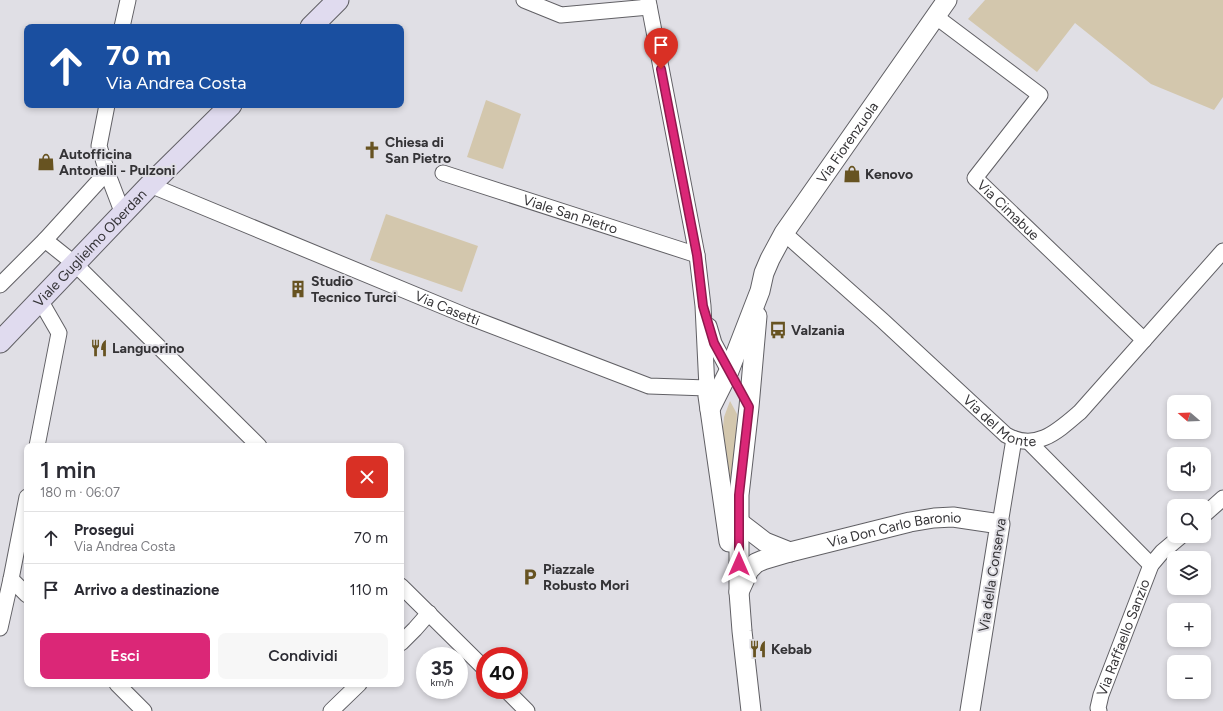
<!DOCTYPE html>
<html lang="it">
<head>
<meta charset="utf-8">
<style>
	:root { --surface:#fff; --page:#f7f7f7; --text:#2b2b33; --muted:#7c7c81; --line:#e1e1e2; --accent:#db2777 }
	body { margin:0; font-family:Figtree,sans-serif; background:var(--page); color:var(--text); height:100vh; display:flex; flex-direction:column; font-size:15px; white-space:nowrap }
	* { box-sizing:border-box; margin:0 }
	p { font-size:13px; color:var(--muted) }
	.icon { flex:none; width:22px; height:22px; fill:none; stroke:currentColor; stroke-width:2; stroke-linecap:round; stroke-linejoin:round }
	.map { position:relative; flex:1; overflow:hidden }
	.side { position:absolute; left:24px; top:443px; width:380px; height:244px; display:flex; flex-direction:column; background:var(--surface); border-radius:8px; box-shadow:0 2px 6px #0003 }
	.side>* { flex:none }
	.guide { position:absolute; left:24px; top:24px; width:380px; height:84px; border-radius:8px; box-shadow:0 2px 6px #0003; background:#1a4fa0; color:#fff; overflow:hidden }
	.needle { width:26px; rotate:289deg }
	.fabs { position:absolute; left:1167px; top:395px; display:grid; gap:8px }
	.fabs a { display:grid; place-items:center; width:44px; height:44px; border-radius:8px; background:var(--surface); box-shadow:0 2px 6px #0003; font-size:20px }
	.speed { position:absolute; left:416px; top:647px; display:flex; gap:8px; font-size:20px; font-weight:700; text-align:center }
	.speed>* { display:grid; place-content:center; width:52px; height:52px; border-radius:50%; background:var(--surface); box-shadow:0 2px 6px #0003; line-height:1 }
	.speed small { font-size:10px; font-weight:400 }
	.speed .limit { border:6px solid #d22; background:#fff; color:#111 }
	.pin { position:absolute; display:grid; place-items:center; width:34px; height:34px; color:#fff; margin:-41px -17px; border-radius:50% 50% 50% 0; rotate:-45deg; box-shadow:0 0 4px #0007 }
	.pin .icon { rotate:45deg }
	.me { position:absolute; width:44px; margin:-22px; rotate:0deg; stroke-linejoin:round; filter:drop-shadow(0 0 3px #0008) }
	.turn { display:flex; align-items:center; gap:14px; height:84px; padding:0 16px; font-size:18px }
	.turn .icon { width:52px; height:52px; stroke-width:2.5 }
	.turn b { display:block; font-size:28px; line-height:34px }
	.round { display:grid; place-items:center; flex:none; width:42px; height:42px; border-radius:8px; background:var(--page) }
	.head { display:flex; align-items:center; justify-content:space-between; height:68px; padding:0 16px }
	h1 { font-size:24px; font-weight:600; line-height:30px }
	.primary-button { display:flex; gap:8px; margin-top:auto; padding:8px 16px }
	.primary-button a { flex:1; height:46px; border-radius:8px; background:var(--accent); color:#fff; font-size:16px; font-weight:600; line-height:46px; text-align:center }
	.primary-button a+a { background:var(--page); color:var(--text) }
	ul { padding:0; list-style:none }
	li { display:flex; align-items:center; gap:12px; height:52px; padding:0 16px; border-top:1px solid var(--line) }
	li div { flex:1 }
	li b { display:block; font-size:15px }
	li em { font-style:normal }
	.map>svg:first-child { display:block }
	.green { fill:#d3c7ad }
	.lines { fill:none; stroke-linecap:round; stroke-linejoin:round }
	.minor-casing { stroke:#616065; stroke-width:17 }
	.tertiary-casing { stroke:#616065; stroke-width:21 }
	.secondary-casing { stroke:#616065; stroke-width:23 }
	.minor { stroke:#fff; stroke-width:15 }
	.tertiary { stroke:#fff; stroke-width:19 }
	.secondary { stroke:#e0dbef; stroke-width:21 }
	.route-casing { stroke:#8e194d; stroke-width:10 }
	.route { stroke:#db2777; stroke-width:7 }
	.labels { text-anchor:middle; stroke-width:4; stroke-linejoin:round; paint-order:stroke }
	.poi-label { font-size:14px; font-weight:bold; fill:#343336; stroke:#e0dfe5; text-anchor:start }
	.street-label { font-size:14px; fill:#343336; stroke:#e0dfe5 }
</style>
</head>
<body>
<div class="map">
<svg width="1223" height="711" viewBox="0 0 1223 711">
	<rect width="100%" height="100%" fill="#e0dfe5"/>
	<g class="green">
		<polygon points="985,0 1223,0 1223,97 1214,110 1151,84 1075,23 1037,72 968,19"/>
		<polygon points="486,100 521,114 503,169 467,157"/>
		<polygon points="386,214 478,246 462,292 370,260"/>
		<polygon points="730,401 737,414 732,520 722,439 724,417"/>
	</g>
	<g class="lines">
		<g class="minor-casing">
			<g id="minor">
				<polyline points="524,0 561,15 649,7"/>
				<path id="s1" d="M935,16l105,79 -65,83 169,162"/>
				<polyline points="122,27 128,0"/>
				<polyline points="107,105 99,146 107,172 123,214"/>
				<path id="s2" d="M443,173l254,82"/>
				<path id="s3" d="M150,185l319,132 180,69 58,2 -4,-82 -6,-51 -49,-255"/>
				<path id="s4" d="M784,233l98,87 124,115c30,17 52,-4 74,-23l143,-161"/>
				<polyline points="45,240 75,264 259,446"/>
				<polyline points="0,285 45,240 107,172"/>
				<polyline points="709,326 714,343 729,371"/>
				<polyline points="1029,442 1151,565"/>
				<polyline points="37,446 59,333 40,300"/>
				<polyline points="1204,515 1223,498"/>
				<polyline points="1000,524 1014,439"/>
				<polyline points="11,579 27,595"/>
				<polyline points="401,586 485,669"/>
				<polyline points="0,628 11,579 27,497"/>
				<polyline points="401,643 415,629 429,613"/>
				<polyline points="117,684 144,711"/>
				<polyline points="506,690 527,711"/>
				<polyline points="331,711 359,684"/>
				<path id="s5" d="M1099,711l-1,-3 3,-13 50,-130 11,-13 19,-16"/>
			</g>
		</g>
		<g class="tertiary-casing">
			<g id="tertiary">
				<polyline points="708,396 729,542"/>
				<path id="s6" d="M710,409l19,-38 31,-80 4,-18 6,-14 14,-26 163,-233"/>
				<polyline points="739,522 765,542 790,552"/>
				<path id="s7" d="M739,592l10,-22 7,-7 7,-3 27,-8 120,-30 24,-4 19,-1 47,7 -30,187"/>
				<polyline points="751,711 742,631 739,592 739,495 749,407 757,316"/>
			</g>
		</g>
		<g class="secondary-casing">
			<g id="secondary">
				<polyline points="311,27 338,0"/>
				<path id="s8" d="M0,342l150,-157 81,-80"/>
			</g>
		</g>
		<use href="#minor" class="minor"/>
		<use href="#tertiary" class="tertiary"/>
		<use href="#secondary" class="secondary"/>
	</g>
	<g class="lines">
		<g class="route-casing">
			<polyline id="route" points="661,69 697,255 703,306 714,343 749,407 739,495 739,564"/>
		</g>
		<use href="#route" class="route"/>
	</g>
	<defs>
		<g id="church-bare" transform="scale(1.38)"><path d="M-1.2-6h2.4v3.5h3.3v2.4h-3.3V6h-2.4V-.1h-3.3v-2.4h3.3Z" fill="#675321" stroke="#e0dfe5" stroke-width="2.5" paint-order="stroke"/></g>
		<g id="shop-bare" transform="scale(1.38)"><path d="M-5-2.5h2.3a2.7 3.5 0 0 1 5.4 0H5L5.5 6h-11ZM-1.5-2.5h3a1.5 2.3 0 0 0-3 0Z" fill="#675321" stroke="#e0dfe5" stroke-width="2.5" paint-order="stroke"/></g>
		<g id="building-bare" transform="scale(1.38)"><path d="M-4-6H4V6H1V3H-1V6H-4ZM-2.5-4.3h1.7v1.8h-1.7ZM.8-4.3h1.7v1.8H.8ZM-2.5-1h1.7V.8h-1.7ZM.8-1h1.7V.8H.8Z" fill="#675321" stroke="#e0dfe5" stroke-width="2.5" paint-order="stroke"/></g>
		<g id="bus-bare" transform="scale(1.38)"><path d="M-5-6H5V4H4V6H2V4H-2V6H-4V4H-5ZM-3.5-4V0h7V-4ZM-3.5 1.2v1.5H-2V1.2ZM2 1.2v1.5H3.5V1.2Z" fill="#675321" stroke="#e0dfe5" stroke-width="2.5" paint-order="stroke"/></g>
		<g id="restaurant-bare" transform="scale(1.38)"><path d="M-5-6h1v4h1v-4h1v4h1v-4h1v5L-1.5 .5V6h-2V.5L-5-1ZM5-6V6H3V1.5H1.5Q1.5-4 5-6Z" fill="#675321" stroke="#e0dfe5" stroke-width="2.5" paint-order="stroke"/></g>
		<g id="parking-bare" transform="scale(1.38)"><path d="M-3.5-5.5H1a3.5 3.5 0 0 1 0 7H-1V5.5H-3.5ZM-1-3.4V-.6H.8a1.4 1.4 0 0 0 0-2.8Z" fill="#675321" stroke="#e0dfe5" stroke-width="2.5" paint-order="stroke"/></g>
	</defs>
	<g fill-rule="evenodd">
		<use href="#church-bare" x="372" y="150"/>
		<use href="#shop-bare" x="46" y="162"/>
		<use href="#shop-bare" x="852" y="174"/>
		<use href="#building-bare" x="298" y="289"/>
		<use href="#bus-bare" x="778" y="330"/>
		<use href="#restaurant-bare" x="99" y="348"/>
		<use href="#parking-bare" x="530" y="577"/>
		<use href="#restaurant-bare" x="758" y="649"/>
	</g>
	<g class="labels">
		<g class="poi-label">
			<text x="385" y="147">Chiesa di<tspan x="385" dy="16">San Pietro</tspan></text>
			<text x="59" y="159">Autofficina<tspan x="59" dy="16">Antonelli - Pulzoni</tspan></text>
			<text x="865" y="179">Kenovo</text>
			<text x="311" y="286">Studio<tspan x="311" dy="16">Tecnico Turci</tspan></text>
			<text x="791" y="335">Valzania</text>
			<text x="112" y="353">Languorino</text>
			<text x="543" y="574">Piazzale<tspan x="543" dy="16">Robusto Mori</tspan></text>
			<text x="771" y="654">Kebab</text>
		</g>
		<g class="street-label">
			<text dy="5" stroke="none"><textPath href="#s6" startOffset="302">Via Fiorenzuola</textPath></text>
			<text dy="5" stroke="none"><textPath href="#s1" startOffset="283">Via Cimabue</textPath></text>
			<text dy="5" stroke="none"><textPath href="#s2" startOffset="134">Viale San Pietro</textPath></text>
			<text dy="5" stroke="none"><textPath href="#s8" startOffset="130">Viale Guglielmo Oberdan</textPath></text>
			<text dy="5" stroke="none"><textPath href="#s3" startOffset="322">Via Casetti</textPath></text>
			<text dy="5" stroke="none"><textPath href="#s4" startOffset="288">Via del Monte</textPath></text>
			<text dy="5" stroke="none"><textPath href="#s7" startOffset="177">Via Don Carlo Baronio</textPath></text>
			<text transform="translate(992 575) rotate(-81)" y="5">Via della Conserva</text>
			<text dy="5" stroke="none"><textPath href="#s5" startOffset="78">Via Raffaello Sanzio</textPath></text>
		</g>
	</g>
</svg>
<div class="fabs">
<a><svg class="needle" viewBox="-14 -14 28 28"><path d="M0-13l5 13h-10z" fill="#e53935"/><path d="M0 13l5-13h-10z" fill="#7c7c81"/></svg></a>
<a><svg class="icon" aria-label="sound" viewBox="0 0 24 24"><path d="M4 9h4l5-4v14l-5-4H4zM17 9q2 3 0 6"/></svg></a>
<a><svg class="icon" aria-label="search" viewBox="0 0 24 24"><circle cx="10" cy="10" r="6"/><path d="M15 15l6 6"/></svg></a>
<a><svg class="icon" aria-label="layers" viewBox="0 0 24 24"><path d="M12 4l9 5-9 5-9-5zM3 14l9 5 9-5"/></svg></a>
<a>+</a>
<a>−</a>
</div>
<div class="speed"><div>35<small>km/h</small></div><div class="limit">40</div></div>
<div class="pin" style="left:661px;top:69px;background:#d93025"><svg class="icon" aria-label="arrive" viewBox="0 0 24 24"><path d="M6 21V4h12l-3 4 3 4H6"/></svg></div>
<svg class="me" style="left:739px;top:564px" viewBox="-20 -20 40 40"><path d="M0-17L14 15 0 8-14 15z" fill="#db2777" stroke="#fff" stroke-width="4"/></svg>
<div class="guide">
<div class="turn"><svg class="icon" aria-label="ahead" viewBox="0 0 24 24"><path d="M12 20V5M6 11l6-6 6 6"/></svg><div><b>70 m</b>Via Andrea Costa</div></div>
</div>
<section class="side">
<div class="head"><div><h1>1 min</h1><p>180 m · 06:07</p></div><a class="round" style="background:#d93025;color:#fff"><svg class="icon" aria-label="close" viewBox="0 0 24 24"><path d="M6 6l12 12M18 6L6 18"/></svg></a></div>
<ul>
<li><svg class="icon" aria-label="ahead" viewBox="0 0 24 24"><path d="M12 20V5M6 11l6-6 6 6"/></svg><div><b>Prosegui</b><p>Via Andrea Costa</p></div><em>70 m</em></li>
<li><svg class="icon" aria-label="arrive" viewBox="0 0 24 24"><path d="M6 21V4h12l-3 4 3 4H6"/></svg><div><b>Arrivo a destinazione</b></div><em>110 m</em></li>
</ul>
<div class="primary-button"><a>Esci</a><a>Condividi</a></div>
</section>
</div>
</body>
</html>
